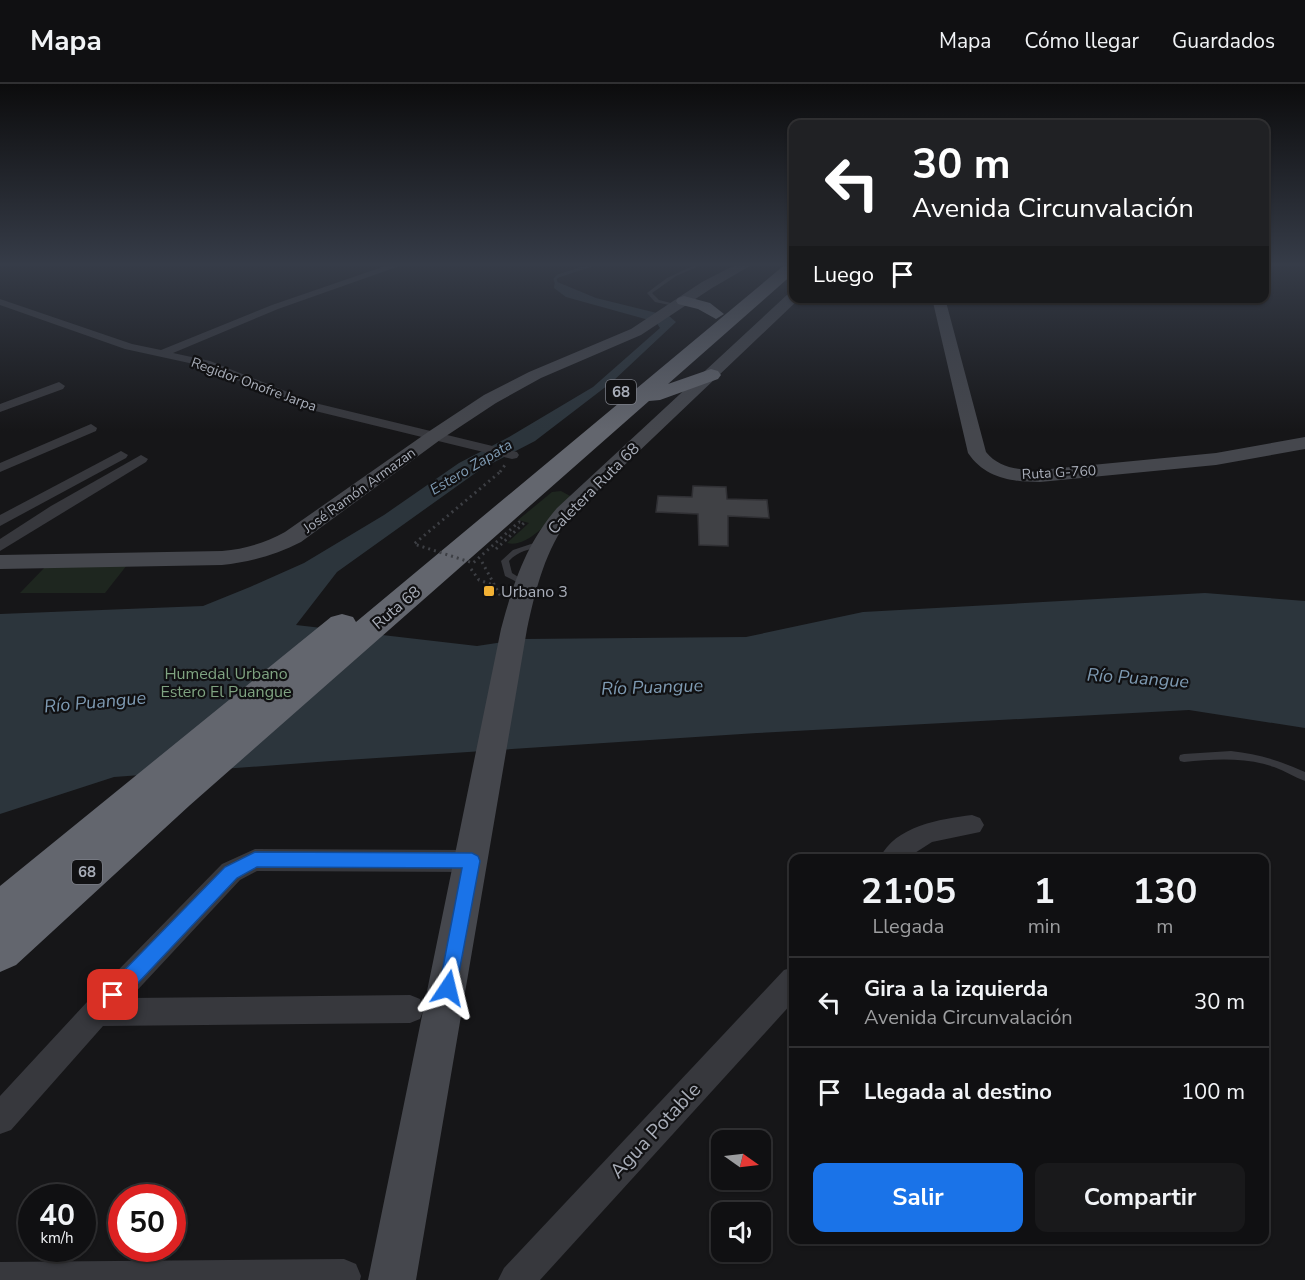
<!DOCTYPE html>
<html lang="es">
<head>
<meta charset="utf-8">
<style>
	:root { --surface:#101012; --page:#19191b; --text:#f1f3f6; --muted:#9c9d9f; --line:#303032; --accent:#1a73e8 }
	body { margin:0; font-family:"Nunito Sans",sans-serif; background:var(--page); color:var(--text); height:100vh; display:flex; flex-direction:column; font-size:22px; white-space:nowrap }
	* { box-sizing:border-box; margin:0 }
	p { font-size:20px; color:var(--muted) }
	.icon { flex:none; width:33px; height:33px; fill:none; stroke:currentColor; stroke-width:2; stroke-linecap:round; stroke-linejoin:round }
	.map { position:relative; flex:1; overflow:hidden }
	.panel { position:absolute; left:789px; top:770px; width:480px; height:390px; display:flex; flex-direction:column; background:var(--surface); border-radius:12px; box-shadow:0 2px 4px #0004,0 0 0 2px var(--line) }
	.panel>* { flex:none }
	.banner { position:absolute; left:789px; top:36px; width:480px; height:183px; border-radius:12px; box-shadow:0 2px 4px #0004,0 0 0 2px var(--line); background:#202124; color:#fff; overflow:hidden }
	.needle { width:39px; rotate:104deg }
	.controls { position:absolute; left:711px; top:1046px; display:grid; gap:12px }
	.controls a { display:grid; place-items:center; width:60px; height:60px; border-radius:12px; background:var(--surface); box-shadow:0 2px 4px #0004,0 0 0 2px var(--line); font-size:30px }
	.speed { position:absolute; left:18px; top:1100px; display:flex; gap:12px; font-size:30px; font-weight:700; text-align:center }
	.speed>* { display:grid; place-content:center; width:78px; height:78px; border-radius:50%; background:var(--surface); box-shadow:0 2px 4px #0004,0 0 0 2px var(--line); line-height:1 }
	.speed small { font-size:15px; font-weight:400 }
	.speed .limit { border:9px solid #d22; background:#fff; color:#111 }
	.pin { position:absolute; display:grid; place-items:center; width:51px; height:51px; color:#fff; margin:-26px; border-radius:12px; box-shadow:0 3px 9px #0006 }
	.me { position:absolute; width:66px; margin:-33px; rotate:10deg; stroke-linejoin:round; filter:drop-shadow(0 0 4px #0008) }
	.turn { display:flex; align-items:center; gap:21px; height:126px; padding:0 24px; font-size:27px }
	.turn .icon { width:78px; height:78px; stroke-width:2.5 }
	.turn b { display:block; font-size:42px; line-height:51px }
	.then { display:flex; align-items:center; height:57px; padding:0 24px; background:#0003; gap:12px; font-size:22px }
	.eta { display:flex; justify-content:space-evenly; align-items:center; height:102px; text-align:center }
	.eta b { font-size:36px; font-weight:700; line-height:42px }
	.cta { display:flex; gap:12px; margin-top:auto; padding:12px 24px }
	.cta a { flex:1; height:69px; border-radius:12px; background:var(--accent); color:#fff; font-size:24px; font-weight:700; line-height:69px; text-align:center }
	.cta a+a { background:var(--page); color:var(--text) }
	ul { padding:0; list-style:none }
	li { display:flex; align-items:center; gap:18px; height:90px; padding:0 24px; border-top:2px solid var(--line) }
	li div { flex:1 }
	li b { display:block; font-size:22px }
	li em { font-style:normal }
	header { display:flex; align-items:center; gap:36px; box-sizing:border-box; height:84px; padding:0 30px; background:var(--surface); border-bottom:2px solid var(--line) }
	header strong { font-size:28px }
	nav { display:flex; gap:33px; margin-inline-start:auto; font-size:21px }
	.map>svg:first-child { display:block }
	.green { fill:#1e261f }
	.water { fill:#2c353c }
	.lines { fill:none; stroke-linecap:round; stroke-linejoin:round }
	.stream { stroke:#2c353c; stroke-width:3 }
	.building { fill:#404145; stroke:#303034; stroke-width:1.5 }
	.path { stroke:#3d3f44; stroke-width:3; stroke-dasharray:2 4; stroke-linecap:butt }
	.lane { fill:#37383d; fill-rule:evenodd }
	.street { fill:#37383d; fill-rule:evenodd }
	.secondary { fill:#45474d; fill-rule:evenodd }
	.highway { fill:#63666e; fill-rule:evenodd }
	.path-bridge { stroke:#3d3f44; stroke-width:3; stroke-dasharray:2 4; stroke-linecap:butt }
	.route { fill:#1a73e8; stroke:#114b97; stroke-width:1.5 }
	.poi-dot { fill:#f2b134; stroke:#111113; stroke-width:2 }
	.labels { text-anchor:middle; stroke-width:4.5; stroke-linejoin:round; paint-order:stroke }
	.far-street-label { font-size:14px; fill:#a8adb8; stroke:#111113 }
	.shield { fill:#111113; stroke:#7b7e86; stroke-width:1.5 }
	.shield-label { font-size:15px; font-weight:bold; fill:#a8adb8 }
	.far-water-label { font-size:15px; font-style:italic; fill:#7f9bb3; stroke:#111113 }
	.street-label { font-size:16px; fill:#a8adb8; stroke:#111113 }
	.poi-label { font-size:16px; fill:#a8adb8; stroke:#111113; text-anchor:start }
	.park-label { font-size:16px; fill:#7fa381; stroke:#111113 }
	.water-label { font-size:18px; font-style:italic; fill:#7f9bb3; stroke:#111113 }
	.near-street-label { font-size:20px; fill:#a8adb8; stroke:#111113 }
</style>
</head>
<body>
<header>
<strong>Mapa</strong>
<nav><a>Mapa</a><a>Cómo llegar</a><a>Guardados</a></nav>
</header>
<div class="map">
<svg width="1305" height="1196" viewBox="0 0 1305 1196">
	<rect width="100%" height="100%" fill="#161618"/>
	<g class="green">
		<path d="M561,407l11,6c-15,15 -42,52 -65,46l22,-20 -11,-3 34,-28z"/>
		<polygon points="127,481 105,509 20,509 46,482"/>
	</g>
	<polygon class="water" points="555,197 596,214 669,232 676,238 612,298 535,357 481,385 337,488 296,541 477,562 524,555 746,553 863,528 1205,509 1305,517 1305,644 1189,626 757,649 331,677 114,693 0,730 0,530 203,522 250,503 304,479 384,431 459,379 509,353 593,303 660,244 656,238 566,213 554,204"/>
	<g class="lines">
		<polyline class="stream" points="558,204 555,195 558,192 598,179"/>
	</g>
	<polygon class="building" points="693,402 726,403 727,415 767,416 769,434 728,432 728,462 699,461 698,430 656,428 658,412 692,413"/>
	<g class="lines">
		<g class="path">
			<polyline points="500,388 505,381"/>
			<polyline points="482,478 501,513"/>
			<polyline points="471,485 479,496 493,501"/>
		</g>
		<g class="lane">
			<polygon points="699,179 706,179 676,192 652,209 659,216 679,221 679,223 655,218 647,209 667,194"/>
			<path d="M534,459h5l4,2 -1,2c-13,2 -24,4 -33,14l3,12 17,11 -4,2 -20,-10 -4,-15 12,-11z"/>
			<path d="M1231,667c27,3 50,10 74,21v9c-11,-4 -20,-10 -31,-14 -29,-10 -60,-8 -90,-5l-4,-1 -1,-3 1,-3 4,-1z"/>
		</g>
		<g class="street">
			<polygon points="394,179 408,179 278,225 173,269 210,277 315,319 517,368 519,371 517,374 512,375 307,325 203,282 125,265 0,221 0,215 132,260 161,266 272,221"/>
			<polygon points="59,298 65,302 63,305 0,328 0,320"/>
			<polygon points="91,340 97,344 96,347 0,388 0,379"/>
			<polygon points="121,367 128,371 126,374 0,442 0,431"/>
			<polygon points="141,371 148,375 146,378 0,467 0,455 51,422"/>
			<path d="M972,731l8,3 4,7 -4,7 -48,10 -25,16h-27c15,-32 60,-39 92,-43z"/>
			<polygon points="255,765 472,766 481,769 484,777 481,785 472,788 257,787 240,796 130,914 410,911 420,915 424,925 420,935 410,939 103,942 11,1046 0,1050 0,1012 87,918 222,780"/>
			<polygon points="794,883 794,917 540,1196 498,1196 504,1184 784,886"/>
			<polygon points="344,1175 356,1180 361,1192 360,1196 0,1196 0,1178"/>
		</g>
		<g class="secondary">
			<path d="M739,179h16l-43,25 -71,47 -100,43 -45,25 -56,37 -139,102c-25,13 -51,20 -79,23l-222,4v-14l222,-4c23,-2 43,-8 63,-19l143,-100 56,-37 45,-23 102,-43 71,-47z"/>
			<path d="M794,208v6l5,1 -228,217c-26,34 -35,72 -44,113l-111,651h-48l133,-651c12,-45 25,-85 56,-121l232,-215z"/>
			<path d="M932,214h13l41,154c14,17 34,18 54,18l176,-17 89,-16v12l-89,16 -176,17c-29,0 -55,-4 -72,-29z"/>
		</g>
		<g class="highway">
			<polygon points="787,179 794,179 794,189 668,300 711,285 718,287 721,291 718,295 660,316 649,317 189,722 16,881 0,888 0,802 331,533 342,530 353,533 356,538"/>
			<polygon points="684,212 710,219 724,230 716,235 698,225 678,220 676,217 678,214"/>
		</g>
		<polyline class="path-bridge" points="496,465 524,439 519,438 473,479 414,460 500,388"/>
	</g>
	<linearGradient id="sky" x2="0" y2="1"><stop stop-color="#0c0c0d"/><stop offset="0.52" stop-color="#363c48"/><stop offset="1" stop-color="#363c48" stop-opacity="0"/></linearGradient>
	<rect width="1305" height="347" fill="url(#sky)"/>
	<polygon class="route" points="255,768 472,769 478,772 480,777 455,910 448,913 442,910 439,904 462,784 257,783 237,794 120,918 113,921 106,918 103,911 106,905 225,783"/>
	<rect class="poi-dot" x="483" y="501" width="12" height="12" rx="3"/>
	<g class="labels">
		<g class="far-street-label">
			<text transform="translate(254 300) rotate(20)" y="5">Regidor Onofre Jarpa</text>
			<text transform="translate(1059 388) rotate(-3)" y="5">Ruta G-760</text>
			<text transform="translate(359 406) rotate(-36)" y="5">José Ramón Armazan</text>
		</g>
		<g class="shield">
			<rect x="606" y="296" width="30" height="24" rx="4.5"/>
			<rect x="72" y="776" width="30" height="24" rx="4.5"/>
		</g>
		<g class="shield-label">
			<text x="621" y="313">68</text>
			<text x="87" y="793">68</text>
		</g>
		<g class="far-water-label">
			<text transform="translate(471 383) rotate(-31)" y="5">Estero Zapata</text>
		</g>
		<g class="street-label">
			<text transform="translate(593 404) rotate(-45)" y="6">Caletera Ruta 68</text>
			<text transform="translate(396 523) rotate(-40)" y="6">Ruta 68</text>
		</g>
		<g class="poi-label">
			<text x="501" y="513">Urbano 3</text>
		</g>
		<g class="park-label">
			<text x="226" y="595">Humedal Urbano<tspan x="226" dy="18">Estero El Puangue</tspan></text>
		</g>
		<g class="water-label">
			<text transform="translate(1138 594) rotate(4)" y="6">Río Puangue</text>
			<text transform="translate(652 603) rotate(-2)" y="6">Río Puangue</text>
			<text transform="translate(95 618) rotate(-5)" y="6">Río Puangue</text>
		</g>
		<g class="near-street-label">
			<text transform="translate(655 1046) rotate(-47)" y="7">Agua Potable</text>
		</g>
	</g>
</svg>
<div class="controls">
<a><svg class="needle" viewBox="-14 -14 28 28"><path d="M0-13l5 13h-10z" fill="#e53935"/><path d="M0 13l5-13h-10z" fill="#9c9d9f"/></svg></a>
<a><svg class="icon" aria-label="sound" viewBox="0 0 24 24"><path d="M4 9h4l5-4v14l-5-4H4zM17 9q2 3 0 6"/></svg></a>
</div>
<div class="speed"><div>40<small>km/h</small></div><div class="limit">50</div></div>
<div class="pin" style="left:113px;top:911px;background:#d93025"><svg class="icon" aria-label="arrive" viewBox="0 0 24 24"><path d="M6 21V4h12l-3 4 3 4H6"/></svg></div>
<svg class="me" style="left:448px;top:904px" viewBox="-20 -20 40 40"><path d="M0-17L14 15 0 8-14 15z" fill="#1a73e8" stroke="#fff" stroke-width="4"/></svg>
<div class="banner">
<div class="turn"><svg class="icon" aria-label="left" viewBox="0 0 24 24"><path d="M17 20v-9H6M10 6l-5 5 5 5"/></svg><div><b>30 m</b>Avenida Circunvalación</div></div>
<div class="then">Luego<svg class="icon" aria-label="arrive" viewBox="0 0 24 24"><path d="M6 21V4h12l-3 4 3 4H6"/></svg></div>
</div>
<section class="panel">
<div class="eta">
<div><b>21:05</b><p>Llegada</p></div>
<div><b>1</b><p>min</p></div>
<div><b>130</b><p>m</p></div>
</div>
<ul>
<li><svg class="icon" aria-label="left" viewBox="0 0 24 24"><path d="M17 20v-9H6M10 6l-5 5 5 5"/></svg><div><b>Gira a la izquierda</b><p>Avenida Circunvalación</p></div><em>30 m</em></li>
<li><svg class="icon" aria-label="arrive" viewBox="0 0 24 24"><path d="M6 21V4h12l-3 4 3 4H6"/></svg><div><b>Llegada al destino</b></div><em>100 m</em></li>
</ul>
<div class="cta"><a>Salir</a><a>Compartir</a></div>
</section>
</div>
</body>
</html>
